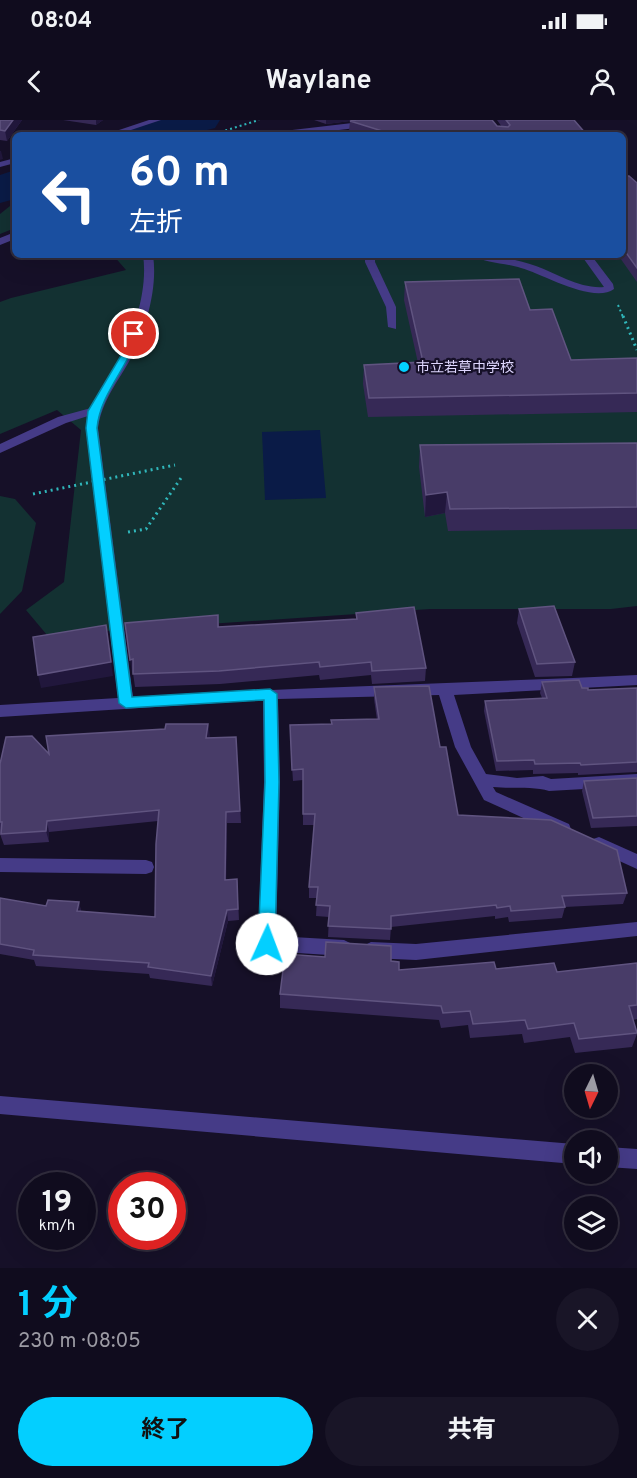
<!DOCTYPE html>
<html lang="ja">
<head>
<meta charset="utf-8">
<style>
	:root { --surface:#100c1e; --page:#191527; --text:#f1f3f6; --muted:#9c9ba4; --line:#302c3c; --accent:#03cfff }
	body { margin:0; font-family:Overpass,"Noto Sans JP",sans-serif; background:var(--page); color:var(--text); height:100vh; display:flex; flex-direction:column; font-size:22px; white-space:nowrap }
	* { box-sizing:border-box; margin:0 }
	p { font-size:20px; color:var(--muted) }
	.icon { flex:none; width:33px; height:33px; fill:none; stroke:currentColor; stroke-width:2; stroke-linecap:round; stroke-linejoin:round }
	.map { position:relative; height:1148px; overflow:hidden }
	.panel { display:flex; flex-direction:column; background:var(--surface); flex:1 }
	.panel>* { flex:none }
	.hud { position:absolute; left:12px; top:12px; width:614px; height:126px; border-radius:9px; box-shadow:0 6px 24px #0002,0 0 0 2px var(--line); background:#1a4fa0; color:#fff; overflow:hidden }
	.needle { width:39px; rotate:185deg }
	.tools { position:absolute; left:564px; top:944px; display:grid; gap:12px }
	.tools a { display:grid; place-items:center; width:54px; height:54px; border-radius:50%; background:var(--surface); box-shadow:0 6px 24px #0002,0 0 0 2px var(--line); font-size:30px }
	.speed { position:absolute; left:18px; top:1052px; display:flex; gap:12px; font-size:30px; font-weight:700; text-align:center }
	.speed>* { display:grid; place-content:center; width:78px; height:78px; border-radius:50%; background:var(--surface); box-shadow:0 6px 24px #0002,0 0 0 2px var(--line); line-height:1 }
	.speed small { font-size:15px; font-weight:400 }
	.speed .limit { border:9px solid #d22; background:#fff; color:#111 }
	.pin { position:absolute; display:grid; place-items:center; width:51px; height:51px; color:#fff; margin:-26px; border:3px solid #fff; border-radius:50%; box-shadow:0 2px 6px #0007 }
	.me { position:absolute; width:66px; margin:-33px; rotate:2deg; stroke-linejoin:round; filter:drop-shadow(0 0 4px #0008) }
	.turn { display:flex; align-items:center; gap:21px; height:126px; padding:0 18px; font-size:27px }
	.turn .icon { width:78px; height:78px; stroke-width:2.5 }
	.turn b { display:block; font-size:42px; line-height:51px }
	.round { display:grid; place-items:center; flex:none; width:63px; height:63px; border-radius:32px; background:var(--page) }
	.overview { display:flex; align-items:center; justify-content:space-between; height:102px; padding:0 18px }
	h1 { font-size:36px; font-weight:700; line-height:45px; color:var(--accent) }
	.primary-button { display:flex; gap:12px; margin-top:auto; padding:12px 18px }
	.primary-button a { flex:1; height:69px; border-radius:36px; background:var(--accent); color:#111; font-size:24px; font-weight:700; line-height:69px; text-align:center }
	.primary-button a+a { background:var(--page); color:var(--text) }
	.status { display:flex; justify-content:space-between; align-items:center; height:42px; padding:0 30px; background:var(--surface); direction:ltr }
	.status svg { height:16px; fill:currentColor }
	header { display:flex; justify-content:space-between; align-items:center; height:78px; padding:0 18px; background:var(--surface); font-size:27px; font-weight:700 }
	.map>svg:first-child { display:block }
	.green { fill:#133132 }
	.water { fill:#0a1b47 }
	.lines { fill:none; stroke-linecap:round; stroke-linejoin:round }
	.river { fill:#0a1b47; fill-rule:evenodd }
	.path-far1 { stroke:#30b7bb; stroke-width:2; stroke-dasharray:2 3; stroke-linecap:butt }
	.path { stroke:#30b7bb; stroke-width:3; stroke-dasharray:2 4; stroke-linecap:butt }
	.lane { fill:#453b87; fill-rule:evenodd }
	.street { fill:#453b87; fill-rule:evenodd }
	.path-bridge { stroke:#30b7bb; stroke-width:3; stroke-dasharray:2 4; stroke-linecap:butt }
	.wall { fill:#362956 }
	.shaded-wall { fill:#21173c }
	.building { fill:#483c68; stroke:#605480; stroke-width:1.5 }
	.route { fill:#03cfff; stroke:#0287a6; stroke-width:1.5 }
	.poi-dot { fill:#03cfff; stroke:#161028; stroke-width:2 }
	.labels { text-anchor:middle; stroke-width:4.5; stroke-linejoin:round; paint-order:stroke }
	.far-poi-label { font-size:14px; fill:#dfd7ff; stroke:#161028; text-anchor:start }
</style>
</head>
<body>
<div class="status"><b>08:04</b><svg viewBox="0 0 49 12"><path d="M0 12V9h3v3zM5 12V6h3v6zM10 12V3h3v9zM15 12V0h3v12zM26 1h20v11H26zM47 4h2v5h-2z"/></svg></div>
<header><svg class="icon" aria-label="back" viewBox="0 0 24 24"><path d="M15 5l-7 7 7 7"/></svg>Waylane<svg class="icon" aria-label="person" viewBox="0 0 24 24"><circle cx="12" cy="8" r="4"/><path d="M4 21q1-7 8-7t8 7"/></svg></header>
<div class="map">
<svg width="637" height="1148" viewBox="0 0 637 1148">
	<rect width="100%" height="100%" fill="#161028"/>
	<g class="green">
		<polygon points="15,82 15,108 0,114 0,94"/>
		<polygon points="637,108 637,486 611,489 430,489 47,515 26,490 64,462 81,310 57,290 0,314 0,182 11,178 126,150 113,135 622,135"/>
		<polygon points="0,376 15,379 36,403 22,471 0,494"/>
	</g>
	<polygon class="water" points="320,310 326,378 265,380 262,312"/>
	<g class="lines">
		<g class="river">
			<polygon points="160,0 220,0 215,8 187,15 127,15 132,7"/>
			<polygon points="15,50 15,79 0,83 0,55"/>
		</g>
		<g class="path-far1">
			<polyline points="211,15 259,0"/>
			<polyline points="618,185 623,197"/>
		</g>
		<g class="path">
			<polyline points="623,196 637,230"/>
			<polyline points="128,412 146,409 181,358"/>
		</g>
		<g class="lane">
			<polygon points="149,0 161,0 116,15 104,15"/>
			<polygon points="15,38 15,43 0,47 0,42"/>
			<polygon points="365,135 375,135 375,142 396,187 396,209 388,207 386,187 365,142"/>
			<path d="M471,135c23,0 44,4 65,11 22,8 44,23 68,21l-23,-32h10l22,29 1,5c-21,15 -71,-15 -93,-21 -15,-5 -37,-5 -50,-13z"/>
		</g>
		<g class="street">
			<polygon points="378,0 403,0 399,3 296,15 271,15 275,12"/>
			<polygon points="15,112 15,119 0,125 0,118"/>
			<path d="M143,135h10c5,33 -7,73 -22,103 -13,24 -29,42 -33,70l35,269c168,-10 336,-14 504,-22v10l-183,10 17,52 15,27 31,4 26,-2 8,3 86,-5v12l-88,5c-15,-5 -38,-2 -56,-4l3,5 73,32 2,5 -2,5 -6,2 -79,-36 -29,-53 -16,-52 -161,4 2,83 -4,154 68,4 6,3 3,5 -3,5 -6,3 -77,-5 -6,-3 -3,-5 6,-161 -1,-82 -263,17v-12l118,-7 -32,-270 2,-12 -22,7 -66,30v-9l58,-27 33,-9c7,-18 19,-32 28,-49 16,-29 29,-71 24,-104z"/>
			<polygon points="599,717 637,734 637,749 593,729 591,724 593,719"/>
			<polygon points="0,738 146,740 152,742 154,747 152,752 146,754 0,752"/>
			<polygon points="637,802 637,816 416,840 371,838 365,835 362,830 365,825 371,822 416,824"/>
			<polygon points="0,976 574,1024 574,1044 0,994"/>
			<polygon points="608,1027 637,1029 637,1049 608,1047"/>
		</g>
		<polyline class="path-bridge" points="33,374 175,345"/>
	</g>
	<g class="wall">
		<polygon points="0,0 22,0 7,21 0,20"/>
		<polygon points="63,0 103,0 96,5"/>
		<polygon points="314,0 492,0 497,6 502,7 497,0 574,0 587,15 362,15 349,11 350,1 326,4"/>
		<polygon points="622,56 637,63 637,162 618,135 622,135"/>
		<polygon points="405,162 530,190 571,240 637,238 637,292 368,297 363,264 364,245 418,243 404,180"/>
		<polygon points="637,323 637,409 448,411 445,393 425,397 419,347 420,325"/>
		<polygon points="519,489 575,542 572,556 535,557 517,503"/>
		<polygon points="356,493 426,548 425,561 372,564 371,555 320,560 319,555 220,564 135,567 133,553 132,553 218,495 219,507 356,499"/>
		<polygon points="542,562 582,568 588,570 637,568 637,652 578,655 578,653 533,654 533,650 496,651 484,591 485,581 542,578 540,573"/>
		<polygon points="374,567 440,627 458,695 627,773 623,784 565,787 562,798 509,802 508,797 495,799 495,796 391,807 390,820 328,817 329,797 316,796 317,778 309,778 309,767 314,705 303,705 303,660 293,661 290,617 332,604 377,600 374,579"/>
		<polygon points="208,604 209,618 236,617 241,703 227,703 226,760 237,759 239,800 228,801 212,866 150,858 149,854 36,846 34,840 0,834 0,778 46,786 79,782 81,791 155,797 158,701 49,712 49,722 4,725 0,714 0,644 49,634 165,609"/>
		<polygon points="637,658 637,706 591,708 582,671 584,661"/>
		<polygon points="391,841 399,850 496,849 557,852 637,843 637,899 633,900 637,911 637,914 632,927 575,933 570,917 524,923 522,914 470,918 468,905 441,908 439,900 280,888 280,874"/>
	</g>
	<g class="shaded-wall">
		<polygon points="13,0 22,0 7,21 5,11"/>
		<polygon points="96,0 103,0 96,5"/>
		<polygon points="326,0 359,0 326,4"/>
		<polygon points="0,31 1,31 3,39 0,40"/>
		<polygon points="447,372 445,393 425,397 426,375"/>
		<polygon points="106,505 113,556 41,568 38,555"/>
		<polygon points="133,539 135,552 132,553 130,540"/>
		<polygon points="208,604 210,616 207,630 206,618"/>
		<polygon points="226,692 227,703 226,771 225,760"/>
		<polygon points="47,701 49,712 49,722 46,711"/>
		<polygon points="79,782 81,793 77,791"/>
		<polygon points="227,790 228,801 212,866 211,856"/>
	</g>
	<g class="building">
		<polygon points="0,0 13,0 5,11 0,10"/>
		<polygon points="357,0 492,0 497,6 508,7 510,5 506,0 574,0 587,15 395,15 350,1"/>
		<polygon points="622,56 629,56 637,63 637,148 622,127"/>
		<polygon points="519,159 530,190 552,189 571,240 637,238 637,273 369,278 364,245 423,242 405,162"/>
		<polygon points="637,323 637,387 450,389 447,372 426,375 420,325"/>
		<polygon points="554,486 575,542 537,544 519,489"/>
		<polygon points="414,487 426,548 372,551 371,542 320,547 319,542 219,551 133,554 133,539 130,540 125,503 218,495 218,507 357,499 356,493"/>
		<polygon points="106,505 111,542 38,555 33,517"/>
		<polygon points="579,560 582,568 588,568 588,570 637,568 637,642 581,645 580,643 535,644 534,640 497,641 485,581 547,578 542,562"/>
		<polygon points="429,566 440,627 446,627 458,695 551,700 617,730 627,773 562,776 565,787 511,791 510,786 497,788 496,785 391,796 391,809 328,806 330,786 316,785 318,767 309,767 315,694 303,694 303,649 292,650 290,605 332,604 331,600 379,599 374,567"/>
		<polygon points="166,604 208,604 206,618 236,617 240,691 226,692 225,760 237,759 238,789 227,790 211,856 148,847 149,843 33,835 34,830 0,824 0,778 46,786 48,780 79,782 77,791 155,797 156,724 159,690 47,701 46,711 1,714 2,702 0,702 0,644 6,617 32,616 49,634 46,616 165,609"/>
		<polygon points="637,658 637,696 593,698 584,661"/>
		<polygon points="326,822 391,826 391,841 399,842 399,850 494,842 496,849 554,843 557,852 637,843 637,885 629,886 637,913 579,919 574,903 528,909 525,900 473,904 470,891 443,893 441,886 280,874 285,834 325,837"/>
	</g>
	<path class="route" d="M130,212l9,2c-11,33 -39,60 -42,94l35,269 138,-8 7,5 2,88 -4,162 -3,4 -5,2 -6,-2 -3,-4 7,-162 -1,-82 -138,8 -7,-5 -33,-275 2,-17 34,-57z"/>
	<circle class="poi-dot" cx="404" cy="247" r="6"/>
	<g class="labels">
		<g class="far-poi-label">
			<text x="416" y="252">市立若草中学校</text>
		</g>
	</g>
</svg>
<div class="tools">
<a><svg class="needle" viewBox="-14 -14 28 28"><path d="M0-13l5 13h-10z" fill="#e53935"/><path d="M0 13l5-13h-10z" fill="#9c9ba4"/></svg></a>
<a><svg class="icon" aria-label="sound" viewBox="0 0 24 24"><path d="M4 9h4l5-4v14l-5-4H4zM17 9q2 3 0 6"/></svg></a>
<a><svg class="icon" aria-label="layers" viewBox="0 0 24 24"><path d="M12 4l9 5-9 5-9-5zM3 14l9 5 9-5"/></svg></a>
</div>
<div class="speed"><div>19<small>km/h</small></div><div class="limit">30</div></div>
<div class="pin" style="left:134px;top:214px;background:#d93025"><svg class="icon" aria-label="arrive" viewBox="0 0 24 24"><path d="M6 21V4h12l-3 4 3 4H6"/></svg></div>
<svg class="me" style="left:267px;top:824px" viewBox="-20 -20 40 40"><circle r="19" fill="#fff"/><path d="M0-13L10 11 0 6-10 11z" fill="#03cfff"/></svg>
<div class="hud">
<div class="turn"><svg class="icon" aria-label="left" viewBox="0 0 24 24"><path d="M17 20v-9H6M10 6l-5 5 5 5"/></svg><div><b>60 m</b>左折</div></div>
</div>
</div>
<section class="panel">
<div class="overview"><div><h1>1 分</h1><p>230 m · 08:05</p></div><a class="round"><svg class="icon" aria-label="close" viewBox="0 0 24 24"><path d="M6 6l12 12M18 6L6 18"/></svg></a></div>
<div class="primary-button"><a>終了</a><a>共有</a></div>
</section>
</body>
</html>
